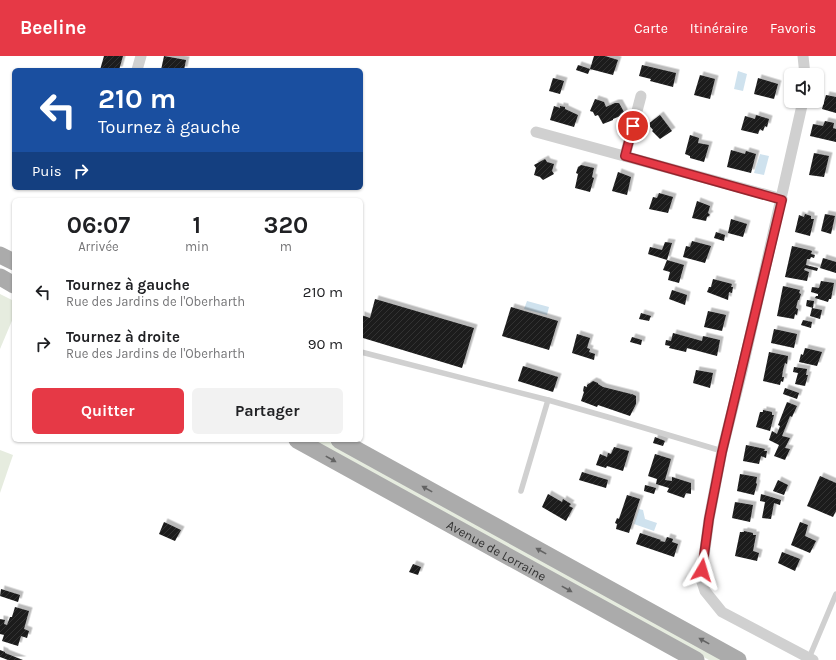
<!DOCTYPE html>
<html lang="fr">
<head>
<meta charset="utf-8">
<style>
	:root { --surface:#fff; --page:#f2f2f2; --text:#202124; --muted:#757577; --accent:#e63946 }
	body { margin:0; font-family:Karla,sans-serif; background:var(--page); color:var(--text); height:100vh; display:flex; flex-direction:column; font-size:15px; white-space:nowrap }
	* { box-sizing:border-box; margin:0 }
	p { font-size:13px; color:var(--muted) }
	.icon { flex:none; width:22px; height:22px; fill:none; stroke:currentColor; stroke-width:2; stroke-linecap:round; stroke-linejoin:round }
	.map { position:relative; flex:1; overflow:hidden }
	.drawer { position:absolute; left:12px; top:142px; width:351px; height:244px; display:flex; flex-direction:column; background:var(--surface); border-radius:6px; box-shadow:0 1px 3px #0004 }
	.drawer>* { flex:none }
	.top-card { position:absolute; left:12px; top:12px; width:351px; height:122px; border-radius:6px; box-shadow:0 1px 3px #0004; background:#1a4fa0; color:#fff; overflow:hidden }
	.fabs { position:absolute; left:784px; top:12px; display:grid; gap:8px }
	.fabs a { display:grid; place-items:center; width:40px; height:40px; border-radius:6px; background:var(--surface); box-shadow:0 1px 3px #0004; font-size:20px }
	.pin { position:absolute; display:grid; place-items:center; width:34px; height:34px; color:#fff; margin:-17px; border:2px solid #fff; border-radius:50%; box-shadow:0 1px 4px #0007 }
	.me { position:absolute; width:44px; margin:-22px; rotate:7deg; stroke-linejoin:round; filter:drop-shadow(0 0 3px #0008) }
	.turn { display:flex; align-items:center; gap:14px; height:84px; padding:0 20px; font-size:18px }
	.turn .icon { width:52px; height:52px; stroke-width:2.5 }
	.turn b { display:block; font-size:28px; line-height:34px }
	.then { display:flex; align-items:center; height:38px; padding:0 20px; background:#0003; gap:8px; font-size:15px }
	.eta { display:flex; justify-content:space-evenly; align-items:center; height:68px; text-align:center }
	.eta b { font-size:24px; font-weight:700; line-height:28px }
	.button { display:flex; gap:8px; margin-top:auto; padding:8px 20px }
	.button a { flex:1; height:46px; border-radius:6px; background:var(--accent); color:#fff; font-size:16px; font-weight:700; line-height:46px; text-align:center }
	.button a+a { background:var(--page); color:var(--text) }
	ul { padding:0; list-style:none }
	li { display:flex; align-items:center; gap:12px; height:52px; padding:0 20px }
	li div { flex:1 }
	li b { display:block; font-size:15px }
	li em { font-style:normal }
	header { display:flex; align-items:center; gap:24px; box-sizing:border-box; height:56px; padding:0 20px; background:var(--accent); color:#fff }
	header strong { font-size:19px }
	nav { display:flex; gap:22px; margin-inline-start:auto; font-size:14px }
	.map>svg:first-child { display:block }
	.green { fill:#e6ecdf }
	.water { fill:#cfe2ee }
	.building { fill:url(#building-hatch); filter:url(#shadow) }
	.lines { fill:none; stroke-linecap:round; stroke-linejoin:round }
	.service { stroke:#d0d0d0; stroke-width:5.5 }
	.minor { stroke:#d0d0d0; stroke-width:11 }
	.primary { stroke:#ababab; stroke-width:17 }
	.oneway { fill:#636363 }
	.route-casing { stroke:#96252e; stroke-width:10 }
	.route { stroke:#e63946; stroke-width:7 }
	.labels { text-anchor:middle; stroke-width:4; stroke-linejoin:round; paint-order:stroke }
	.street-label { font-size:13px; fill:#333; stroke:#fff }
</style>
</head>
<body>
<header>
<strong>Beeline</strong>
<nav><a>Carte</a><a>Itinéraire</a><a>Favoris</a></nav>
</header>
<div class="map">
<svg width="836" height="604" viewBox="0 0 836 604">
	<defs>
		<pattern id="building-hatch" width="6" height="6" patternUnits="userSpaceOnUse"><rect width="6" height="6" fill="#1a1a1a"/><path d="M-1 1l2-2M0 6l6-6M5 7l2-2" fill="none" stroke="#333"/></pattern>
		<filter id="shadow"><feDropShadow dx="3.5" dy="-3.5" stdDeviation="0" flood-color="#0004"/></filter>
	</defs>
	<rect width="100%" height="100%" fill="#fff"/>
	<g class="green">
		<polygon points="0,238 14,245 14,260 0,293"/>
		<polygon points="306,384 326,384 724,604 709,604"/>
		<polygon points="0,394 13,399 0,437"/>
	</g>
	<g class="water">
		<polygon points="738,15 747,18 743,35 734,33"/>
		<polygon points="760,98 769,100 764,119 754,117"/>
		<polygon points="527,245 549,251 547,259 524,253"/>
		<polygon points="639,453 643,454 645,463 657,467 654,475 634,468"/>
	</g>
	<g class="building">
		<polygon points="104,0 123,0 119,14 100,14"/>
		<polygon points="164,0 186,4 184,14 161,14"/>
		<polygon points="594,0 605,0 618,4 613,19 590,13"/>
		<polygon points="578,9 590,13 588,18 576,14"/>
		<polygon points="642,9 676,17 673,31 650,25 651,23 639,20"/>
		<polygon points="700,19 715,23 710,43 694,39"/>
		<polygon points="553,22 564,25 560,38 549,35"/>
		<polygon points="758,22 778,28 774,43 754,38"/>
		<polygon points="826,39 836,41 836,57 822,53"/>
		<polygon points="595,43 604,46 606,51 615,47 619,47 624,56 623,59 613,63 613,64 603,68 598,59 595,60 593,56 590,55"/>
		<polygon points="554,50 560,52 560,50 565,51 565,53 578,59 574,71 550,64"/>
		<polygon points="660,59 672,75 660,83 652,75 653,74 648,68"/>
		<polygon points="756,59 769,63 767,71 765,70 763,75 760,73 758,78 741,74 745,60 755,63"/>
		<polygon points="825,65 834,67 833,72 836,73 836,86 810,80 813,68 823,70"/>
		<polygon points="690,79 699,82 698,87 709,89 704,106 690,102 690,100 685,98"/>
		<polygon points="731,94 745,98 746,95 756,98 751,117 727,111"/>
		<polygon points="814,97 829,100 824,121 809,119"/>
		<polygon points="545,103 547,106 554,108 552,115 554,118 543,124 540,121 534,119 536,112 534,109"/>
		<polygon points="581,109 594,112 592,121 594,122 590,136 575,132 578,118 576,117 578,111"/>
		<polygon points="618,116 631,121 627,139 612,135"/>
		<polygon points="659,137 673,141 668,157 649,153 653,141 657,142"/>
		<polygon points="697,145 710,150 708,157 710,159 707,161 706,165 692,162"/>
		<polygon points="805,158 811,160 811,163 814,163 810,180 795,176 799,159 804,161"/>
		<polygon points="825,158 835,160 831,178 821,175"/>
		<polygon points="731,163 747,168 743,181 728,177"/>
		<polygon points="716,176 725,179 724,185 714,182"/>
		<polygon points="692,185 711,190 705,207 683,201 686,190 690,191"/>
		<polygon points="665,186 672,187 667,204 648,198 650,191 662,194"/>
		<polygon points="792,190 809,194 812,195 811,198 815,199 814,202 811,201 810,203 807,203 806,209 818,212 817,215 805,212 804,214 809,216 807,225 785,221"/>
		<polygon points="823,202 836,206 836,217 820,212"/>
		<polygon points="667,204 684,209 679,227 668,224 670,216 663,214"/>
		<polygon points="713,223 732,228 731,231 733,231 732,237 729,236 728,244 707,236 709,231 711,231"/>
		<polygon points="821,225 834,227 831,243 829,243 828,246 815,242 816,240 818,240 818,238 811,236 812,231 819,232"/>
		<polygon points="783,230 800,234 799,237 801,238 799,244 798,244 796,252 798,253 797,259 795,258 794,263 777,260"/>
		<polygon points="672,234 687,239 685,249 669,243"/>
		<polygon points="375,243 474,272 462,312 363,282 363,284 361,283 361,259 370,262"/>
		<polygon points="807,244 814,245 813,252 806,250"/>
		<polygon points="511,251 558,265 549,294 502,280"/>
		<polygon points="812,252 822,254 820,263 810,260"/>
		<polygon points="708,255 726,259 722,275 704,271"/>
		<polygon points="641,257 651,260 649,265 639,263"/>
		<polygon points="803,264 812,266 811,272 801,269"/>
		<polygon points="774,273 797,278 794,292 771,287"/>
		<polygon points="673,277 702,285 703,280 720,284 717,300 687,292 686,296 669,292 670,290 665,289 666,284 671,285"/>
		<polygon points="577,278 590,282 587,292 590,293 589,296 595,298 594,304 572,297"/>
		<polygon points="632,281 642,284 641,289 630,286"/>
		<polygon points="805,292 822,296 817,310 799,306 801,298 803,299"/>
		<polygon points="769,296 788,300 787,308 785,307 783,314 782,321 784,321 783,326 781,325 780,329 763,325"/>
		<polygon points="523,310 558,321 553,336 518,325"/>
		<polygon points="794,311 807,313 806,319 808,319 805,330 795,328 798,317 793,316"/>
		<polygon points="696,314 713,317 710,332 693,327"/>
		<polygon points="593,325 598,327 598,328 603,331 631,338 630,339 632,338 636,340 636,348 630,360 598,349 597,351 581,345 584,336 583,335 584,330 587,331 587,329"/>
		<polygon points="785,332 799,337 797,343 783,338"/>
		<polygon points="787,346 797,350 792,361 790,360 782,380 790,382 785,392 790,393 785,404 774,400 779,389 769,384 772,375 777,378 780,370 778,369"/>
		<polygon points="763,354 772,356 772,359 774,359 770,375 756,371 760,356 763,356"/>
		<polygon points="655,381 665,385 663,390 653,387"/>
		<polygon points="746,389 765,393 764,395 767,395 766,402 761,400 759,408 743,405"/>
		<polygon points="614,391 629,395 623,415 607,410 606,412 596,409 600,398 607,401 608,397 611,398"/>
		<polygon points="655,398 671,403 665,424 672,425 672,421 691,427 691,438 686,437 684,442 667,436 669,432 656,428 657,423 648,420"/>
		<polygon points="582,416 608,424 606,432 579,424"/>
		<polygon points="740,418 757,421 756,427 757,428 754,439 737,435"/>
		<polygon points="820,420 836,427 836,455 833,461 807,450"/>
		<polygon points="778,424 788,429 784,439 773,435"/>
		<polygon points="645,429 656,432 654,438 644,435"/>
		<polygon points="548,438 562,446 563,443 571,448 569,450 573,452 566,465 542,451"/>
		<polygon points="761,438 781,444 780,449 774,447 771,463 762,462 765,446 760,445"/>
		<polygon points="627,439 640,443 629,477 616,473 617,468 615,467 617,462 619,463"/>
		<polygon points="735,446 753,449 750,466 732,462"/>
		<polygon points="164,466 181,474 175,485 159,478"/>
		<polygon points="800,466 808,469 805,480 816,485 810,497 791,489"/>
		<polygon points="744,475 753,477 753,479 756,479 753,495 759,497 757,505 735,500 740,476 744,476"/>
		<polygon points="640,477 661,484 660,485 665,486 667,481 673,483 672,486 678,488 674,501 636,488"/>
		<polygon points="782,496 800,503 795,515 778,507"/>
		<polygon points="413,508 421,511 418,519 409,516"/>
		<polygon points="1,533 20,539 18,546 0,540"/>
		<polygon points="15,551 29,555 24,573 29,575 27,582 21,580 18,590 2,585 4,579 0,578 0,563 5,564 4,568 7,569 10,561 12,561"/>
		<polygon points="0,594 5,596 5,597 23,604 8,604 0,601"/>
	</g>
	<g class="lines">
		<g class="service">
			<polyline points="361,296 548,344"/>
			<polyline points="521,435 548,344 611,362 722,395"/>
			<polyline points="809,602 836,538"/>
		</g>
		<g class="minor">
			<polyline points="803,0 805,19"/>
			<polyline points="137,14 141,0"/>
			<polyline points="803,45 742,315 722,395 709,463 701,523 705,535 722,556 813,604"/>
			<polyline points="536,76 782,143"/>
			<polyline points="625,100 641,40"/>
		</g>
		<g class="primary">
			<polyline points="0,199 14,206"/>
			<polyline points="0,221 14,229"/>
			<path id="s1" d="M297,384l399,220"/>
			<polyline points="339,384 738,604"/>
		</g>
	</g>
	<defs><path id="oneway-solid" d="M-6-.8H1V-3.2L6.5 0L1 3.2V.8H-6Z"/></defs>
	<g class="oneway">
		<use href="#oneway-solid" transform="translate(331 403) rotate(29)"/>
		<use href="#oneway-solid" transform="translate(427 433) rotate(-151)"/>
		<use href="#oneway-solid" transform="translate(541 495) rotate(-151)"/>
		<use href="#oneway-solid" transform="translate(567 533) rotate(29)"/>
		<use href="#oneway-solid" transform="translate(704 585) rotate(-151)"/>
	</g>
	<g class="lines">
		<g class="route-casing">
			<polyline id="route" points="633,70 625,100 782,144 722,396 709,463 702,514"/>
		</g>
		<use href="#route" class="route"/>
	</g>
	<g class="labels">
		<g class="street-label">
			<text dy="5" stroke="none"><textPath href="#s1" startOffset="228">Avenue de Lorraine</textPath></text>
		</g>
	</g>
</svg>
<div class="fabs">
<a><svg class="icon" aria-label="sound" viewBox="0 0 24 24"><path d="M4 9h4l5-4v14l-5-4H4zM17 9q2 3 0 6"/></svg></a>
</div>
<div class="pin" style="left:633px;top:70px;background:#d93025"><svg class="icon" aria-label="arrive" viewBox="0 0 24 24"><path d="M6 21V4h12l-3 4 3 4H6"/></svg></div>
<svg class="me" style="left:702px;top:514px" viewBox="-20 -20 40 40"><path d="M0-17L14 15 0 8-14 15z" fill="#e63946" stroke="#fff" stroke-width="4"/></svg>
<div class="top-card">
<div class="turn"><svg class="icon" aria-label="left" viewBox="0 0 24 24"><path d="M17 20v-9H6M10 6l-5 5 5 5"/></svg><div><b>210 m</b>Tournez à gauche</div></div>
<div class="then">Puis<svg class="icon" aria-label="right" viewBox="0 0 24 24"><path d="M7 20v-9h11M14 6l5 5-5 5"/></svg></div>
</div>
<section class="drawer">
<div class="eta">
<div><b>06:07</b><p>Arrivée</p></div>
<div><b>1</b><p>min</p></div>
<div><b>320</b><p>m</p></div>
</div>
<ul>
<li><svg class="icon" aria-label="left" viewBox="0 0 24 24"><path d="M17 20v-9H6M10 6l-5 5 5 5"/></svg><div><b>Tournez à gauche</b><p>Rue des Jardins de l'Oberharth</p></div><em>210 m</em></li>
<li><svg class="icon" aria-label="right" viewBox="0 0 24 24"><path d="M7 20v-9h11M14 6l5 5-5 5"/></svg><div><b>Tournez à droite</b><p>Rue des Jardins de l'Oberharth</p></div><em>90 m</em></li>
</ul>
<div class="button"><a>Quitter</a><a>Partager</a></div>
</section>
</div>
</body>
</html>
